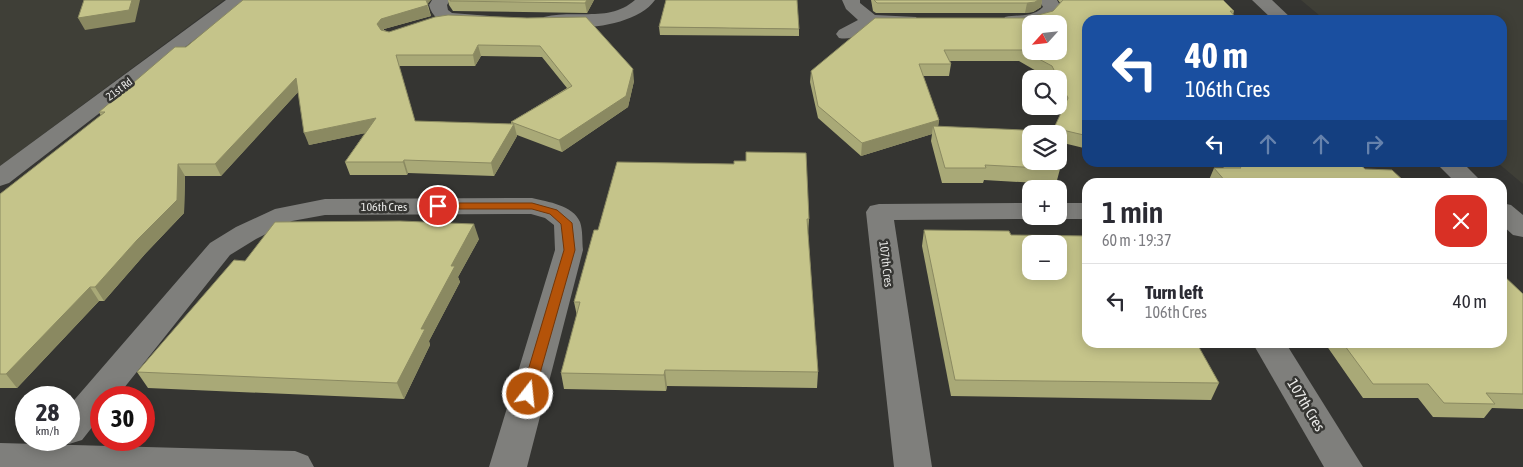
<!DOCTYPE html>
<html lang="en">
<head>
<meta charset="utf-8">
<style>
	:root { --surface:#fff; --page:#f7f7f7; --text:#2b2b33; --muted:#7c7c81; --line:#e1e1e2 }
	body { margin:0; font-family:"Asap Condensed",sans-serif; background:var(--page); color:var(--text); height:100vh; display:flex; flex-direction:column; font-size:19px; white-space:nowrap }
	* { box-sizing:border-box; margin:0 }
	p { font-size:16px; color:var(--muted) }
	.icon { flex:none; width:28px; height:28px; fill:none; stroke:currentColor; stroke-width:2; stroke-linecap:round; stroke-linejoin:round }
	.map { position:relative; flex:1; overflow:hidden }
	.drawer { position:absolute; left:1082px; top:178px; width:425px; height:170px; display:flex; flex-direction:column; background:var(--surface); border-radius:15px; box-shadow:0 2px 12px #0003 }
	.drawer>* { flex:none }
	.top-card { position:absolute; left:1082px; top:15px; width:425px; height:152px; border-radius:15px; box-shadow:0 2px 12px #0003; background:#1a4fa0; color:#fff; overflow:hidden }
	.needle { width:32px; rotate:243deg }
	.fabs { position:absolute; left:1022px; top:15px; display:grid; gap:10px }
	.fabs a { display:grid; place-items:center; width:45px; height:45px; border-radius:10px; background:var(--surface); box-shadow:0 2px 12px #0003; font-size:25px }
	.speed { position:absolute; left:15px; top:386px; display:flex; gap:10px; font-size:25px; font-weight:700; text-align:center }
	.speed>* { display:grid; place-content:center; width:65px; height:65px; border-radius:50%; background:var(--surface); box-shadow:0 2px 12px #0003; line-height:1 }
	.speed small { font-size:12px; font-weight:400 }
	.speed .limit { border:8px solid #d22; background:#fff; color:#111 }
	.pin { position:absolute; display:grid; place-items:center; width:42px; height:42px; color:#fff; margin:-21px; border:2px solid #fff; border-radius:50%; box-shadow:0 1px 5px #0007 }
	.me { position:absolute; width:55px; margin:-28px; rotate:16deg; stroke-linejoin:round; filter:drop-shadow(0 0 4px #0008) }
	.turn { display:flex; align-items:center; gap:18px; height:105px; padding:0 20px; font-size:22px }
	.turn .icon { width:65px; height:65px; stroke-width:2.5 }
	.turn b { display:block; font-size:35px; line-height:42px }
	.lanes { display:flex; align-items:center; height:48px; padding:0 20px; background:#0003; justify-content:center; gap:25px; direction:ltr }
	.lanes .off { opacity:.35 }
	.round { display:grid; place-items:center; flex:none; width:52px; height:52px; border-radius:15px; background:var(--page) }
	.headline { display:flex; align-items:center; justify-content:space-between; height:85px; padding:0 20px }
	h1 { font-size:30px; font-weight:600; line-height:38px }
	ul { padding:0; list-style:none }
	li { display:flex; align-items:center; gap:15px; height:75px; padding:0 20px; border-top:1px solid var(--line) }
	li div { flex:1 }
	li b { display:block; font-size:19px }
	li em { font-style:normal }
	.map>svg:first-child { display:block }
	.built { fill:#3f3f37 }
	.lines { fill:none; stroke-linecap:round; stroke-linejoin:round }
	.street { fill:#7f7f7c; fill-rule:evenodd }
	.wall { fill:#a9a977; fill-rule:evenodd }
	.shaded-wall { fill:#8a8961 }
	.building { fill:#c5c48a; stroke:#8a8961; fill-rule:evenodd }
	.route { fill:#b45309; stroke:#753606 }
	.labels { text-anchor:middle; stroke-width:5; stroke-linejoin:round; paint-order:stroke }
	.far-street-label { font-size:11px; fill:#eaeae8; stroke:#353532 }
	.street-label { font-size:12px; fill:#eaeae8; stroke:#353532 }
	.near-street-label { font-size:15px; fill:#eaeae8; stroke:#353532 }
</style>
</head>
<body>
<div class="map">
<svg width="1523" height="467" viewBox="0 0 1523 467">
	<rect width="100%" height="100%" fill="#353532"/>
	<g class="built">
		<polygon points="0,0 224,0 0,166"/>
		<polygon points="1301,0 1523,0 1523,184 1498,163 1502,162 1502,20 1325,20"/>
	</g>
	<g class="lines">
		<g class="street">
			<polygon points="226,0 246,0 9,183 0,186 0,166"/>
			<path d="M432,0h18l-3,5 1,5 4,3 38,3 2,4 -2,4 -7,2c-20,-2 -48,3 -54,-21z"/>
			<path d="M635,0h20c-19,27 -81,32 -111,25l-2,-4 2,-4c31,-8 65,6 91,-17z"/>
			<path d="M842,0h18v3l15,12 41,2 2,4 -2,4c-14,3 -31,-2 -44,2 -12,5 -19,14 -33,11l-3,-4 3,-4 19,-10 -12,-11z"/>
			<path d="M1039,0h18l4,7 -10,12 -10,5 -17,2 -19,-1 -2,-4 2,-4c14,-3 27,1 38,-10z"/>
			<polygon points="1252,0 1272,0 1293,20 1273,20"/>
			<polygon points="1435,162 1462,162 1482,182 1455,182"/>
			<path d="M532,198c16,4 41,7 48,24 3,8 2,20 3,28l-56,217h-38l66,-217 -1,-25 -9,-7 -14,-4 -206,1 -33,6 -36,18 -26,16 -114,143h-15v18l-19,24 -13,4 -13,-4h13v-34l141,-163 26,-16 39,-18 50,-10z"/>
			<polygon points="1031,203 1031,216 1040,217 1031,219 894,220 932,467 894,467 866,212 870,206 879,204"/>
			<polygon points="1059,203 1088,203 1088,219 1059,219 1050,217 1059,216"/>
			<polygon points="1502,203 1511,205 1523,215 1523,237 1513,235 1502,225"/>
			<polygon points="1252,342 1285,342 1363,467 1324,467"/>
			<polygon points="0,443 295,451 308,456 314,467 0,467"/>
		</g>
	</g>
	<g class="wall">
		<polygon points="448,0 594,0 587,13 453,11 449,5"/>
		<polygon points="871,0 1042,0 1041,7 1033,12 1025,13 876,13 873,11"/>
		<polygon points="1058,0 1223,0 1234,11 1233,15 1088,20 1088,149 1059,142 1059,134 1053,134 1054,128 1064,107 1059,97 1059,79 1050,79 1019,61 950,61 951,64 949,76 923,76 939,120 938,127 1060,169 1056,184 984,180 983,183 942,183 931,141 932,134 861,156 818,118 810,82 811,71 1027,18 1053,11 1060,3"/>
		<path d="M428,5l3,11 -47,13v1l5,2 138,-14 107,63 -6,26 -66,45 -45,-17v1l-23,40 -86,-3 -1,2h-57l-5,-13 20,-29 -56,12 -11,-53 -77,84h-36l-1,37 -39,41 -41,47h-5l-82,87h-17v-194l101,-78 -2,-4 87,-65zM481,56l61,1 25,31 -56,34v2l-96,-3 -16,-55h76z"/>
		<polygon points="659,27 799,29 799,36 660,35"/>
		<polygon points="746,161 809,219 808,234 818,372 817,388 667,386 666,391 564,389 561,373 577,316 574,302 598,230 734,164"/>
		<polygon points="1219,162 1357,162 1365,169 1405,182 1211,182 1209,180 1214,168 1224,168"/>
		<polygon points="924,230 1011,235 1219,383 1211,400 951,396 922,246"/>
		<polygon points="479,239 458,277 460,282 429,341 430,345 404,399 148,388 137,372 245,261"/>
		<polygon points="1523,294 1523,409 1492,408 1484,418 1433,417 1418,398 1363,398 1324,342 1502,342"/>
	</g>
	<g class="shaded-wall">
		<polygon points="132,0 140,0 135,22 85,30 78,18"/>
		<polygon points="426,0 431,0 427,5 431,16 384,29 380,35 377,24 381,19"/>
		<polygon points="587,0 594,0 587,13 585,3"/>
		<polygon points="1038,0 1042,0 1041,7 1033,12 1025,13 1027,3"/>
		<polygon points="478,45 481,56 475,66 473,55"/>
		<polygon points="633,69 634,81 628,107 562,152 559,140"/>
		<polygon points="296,78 300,90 221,176 215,164"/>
		<polygon points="376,118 380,130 309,145 304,133"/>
		<polygon points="939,120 937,132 933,126 932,134 861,156 862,143"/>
		<polygon points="514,124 517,136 494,176 491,163"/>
		<polygon points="404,160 408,173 407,175 403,162"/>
		<polygon points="178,164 185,176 184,213 145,254 104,301 95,287 137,240"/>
		<polygon points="474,224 479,239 458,277 460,282 429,341 430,345 404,399 397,383 421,329 451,266"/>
		<polygon points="90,287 99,301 17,388 6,374"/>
		<polygon points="665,370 667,386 666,391 664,375"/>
	</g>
	<g class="building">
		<polygon points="84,0 132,0 129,10 78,18"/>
		<polygon points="243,0 426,0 428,5 381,19 377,24 381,30 389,32 435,17 448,15 527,18 586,17 633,69 626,96 559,140 511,122 572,86 540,46 478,45 473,55 396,55 415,121 514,124 491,163 404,160 403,162 345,162 376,118 304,133 296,78 215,164 178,164 177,200 137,240 95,287 90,287 6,374 0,374 0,194 105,112 99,112 175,47 186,47"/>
		<polygon points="450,0 587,0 585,3 450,1"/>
		<polygon points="666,0 797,0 799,29 659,27"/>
		<polygon points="874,0 1038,0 1035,2 1027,3 877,3"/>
		<path d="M1063,0h160l11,11h-4l8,9h-150v116l-34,-8 14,-30 -16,-32 -30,-16h-78l7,14h-32l20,56 -77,23 -44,-37 -7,-35 64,-53h152l26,-7zM1031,24h28v27h-28z"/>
		<polygon points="933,126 1046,131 1047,134 1031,134 1031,161 1057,161 1060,169 985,165 986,168 945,168"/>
		<polygon points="746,152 806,153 809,219 807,219 818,372 665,370 664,375 561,373 580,302 574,302 594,230 598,230 617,162 734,164 734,161 746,161"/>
		<polygon points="1236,162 1357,162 1365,169 1392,170 1405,182 1226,182 1214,168 1241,168"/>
		<polygon points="400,221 474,224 451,266 455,266 421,329 425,329 397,383 137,372 234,260 245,261 275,222"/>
		<path d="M924,230l85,1 2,4 77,1v106h108l23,41 -264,-3zM1031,244h28v27h-28z"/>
		<polygon points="1502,274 1523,294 1523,394 1486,393 1495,404 1444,403 1428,384 1373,384 1342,342 1502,342"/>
	</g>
	<polygon class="route" points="438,203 532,203 557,210 572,223 575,250 533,398 528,400 523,398 521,394 564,250 561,224 550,214 532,209 434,209 433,206"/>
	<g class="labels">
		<g class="far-street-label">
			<text transform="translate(119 89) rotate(-37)" y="4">21st Rd</text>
		</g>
		<g class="street-label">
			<text x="384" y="211">106th Cres</text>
			<text transform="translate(886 264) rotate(83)" y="4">107th Cres</text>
		</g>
		<g class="near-street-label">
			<text transform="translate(1306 405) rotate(59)" y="5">107th Cres</text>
		</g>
	</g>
</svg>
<div class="fabs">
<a><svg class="needle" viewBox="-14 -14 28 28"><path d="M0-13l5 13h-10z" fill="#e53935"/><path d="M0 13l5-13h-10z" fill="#7c7c81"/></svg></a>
<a><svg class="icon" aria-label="search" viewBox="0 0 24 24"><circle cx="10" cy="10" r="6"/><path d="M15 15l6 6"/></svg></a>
<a><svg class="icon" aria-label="layers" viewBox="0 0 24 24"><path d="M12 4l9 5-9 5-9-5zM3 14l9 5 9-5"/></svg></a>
<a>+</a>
<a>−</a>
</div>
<div class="speed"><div>28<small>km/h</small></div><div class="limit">30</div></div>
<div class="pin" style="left:438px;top:206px;background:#d93025"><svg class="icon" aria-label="arrive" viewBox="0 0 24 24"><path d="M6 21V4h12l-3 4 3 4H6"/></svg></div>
<svg class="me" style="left:528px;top:394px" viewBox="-20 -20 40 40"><circle r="17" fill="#b45309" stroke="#fff" stroke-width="3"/><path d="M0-11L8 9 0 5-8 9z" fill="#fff"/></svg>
<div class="top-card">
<div class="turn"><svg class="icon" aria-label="left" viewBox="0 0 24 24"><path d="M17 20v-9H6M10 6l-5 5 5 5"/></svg><div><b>40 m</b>106th Cres</div></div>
<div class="lanes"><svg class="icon" aria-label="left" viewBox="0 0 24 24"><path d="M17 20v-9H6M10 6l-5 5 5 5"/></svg><svg class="icon off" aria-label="ahead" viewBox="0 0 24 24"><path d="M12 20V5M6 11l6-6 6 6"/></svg><svg class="icon off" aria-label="ahead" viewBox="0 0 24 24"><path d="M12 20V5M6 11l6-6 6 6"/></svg><svg class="icon off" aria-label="right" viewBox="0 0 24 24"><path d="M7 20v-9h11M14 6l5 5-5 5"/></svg></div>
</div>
<section class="drawer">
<div class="headline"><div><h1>1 min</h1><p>60 m · 19:37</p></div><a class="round" style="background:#d93025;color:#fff"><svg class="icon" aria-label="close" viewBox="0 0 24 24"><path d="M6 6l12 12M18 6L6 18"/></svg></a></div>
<ul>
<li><svg class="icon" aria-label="left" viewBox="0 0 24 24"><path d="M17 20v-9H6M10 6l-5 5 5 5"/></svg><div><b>Turn left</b><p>106th Cres</p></div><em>40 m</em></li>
</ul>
</section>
</div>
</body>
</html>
